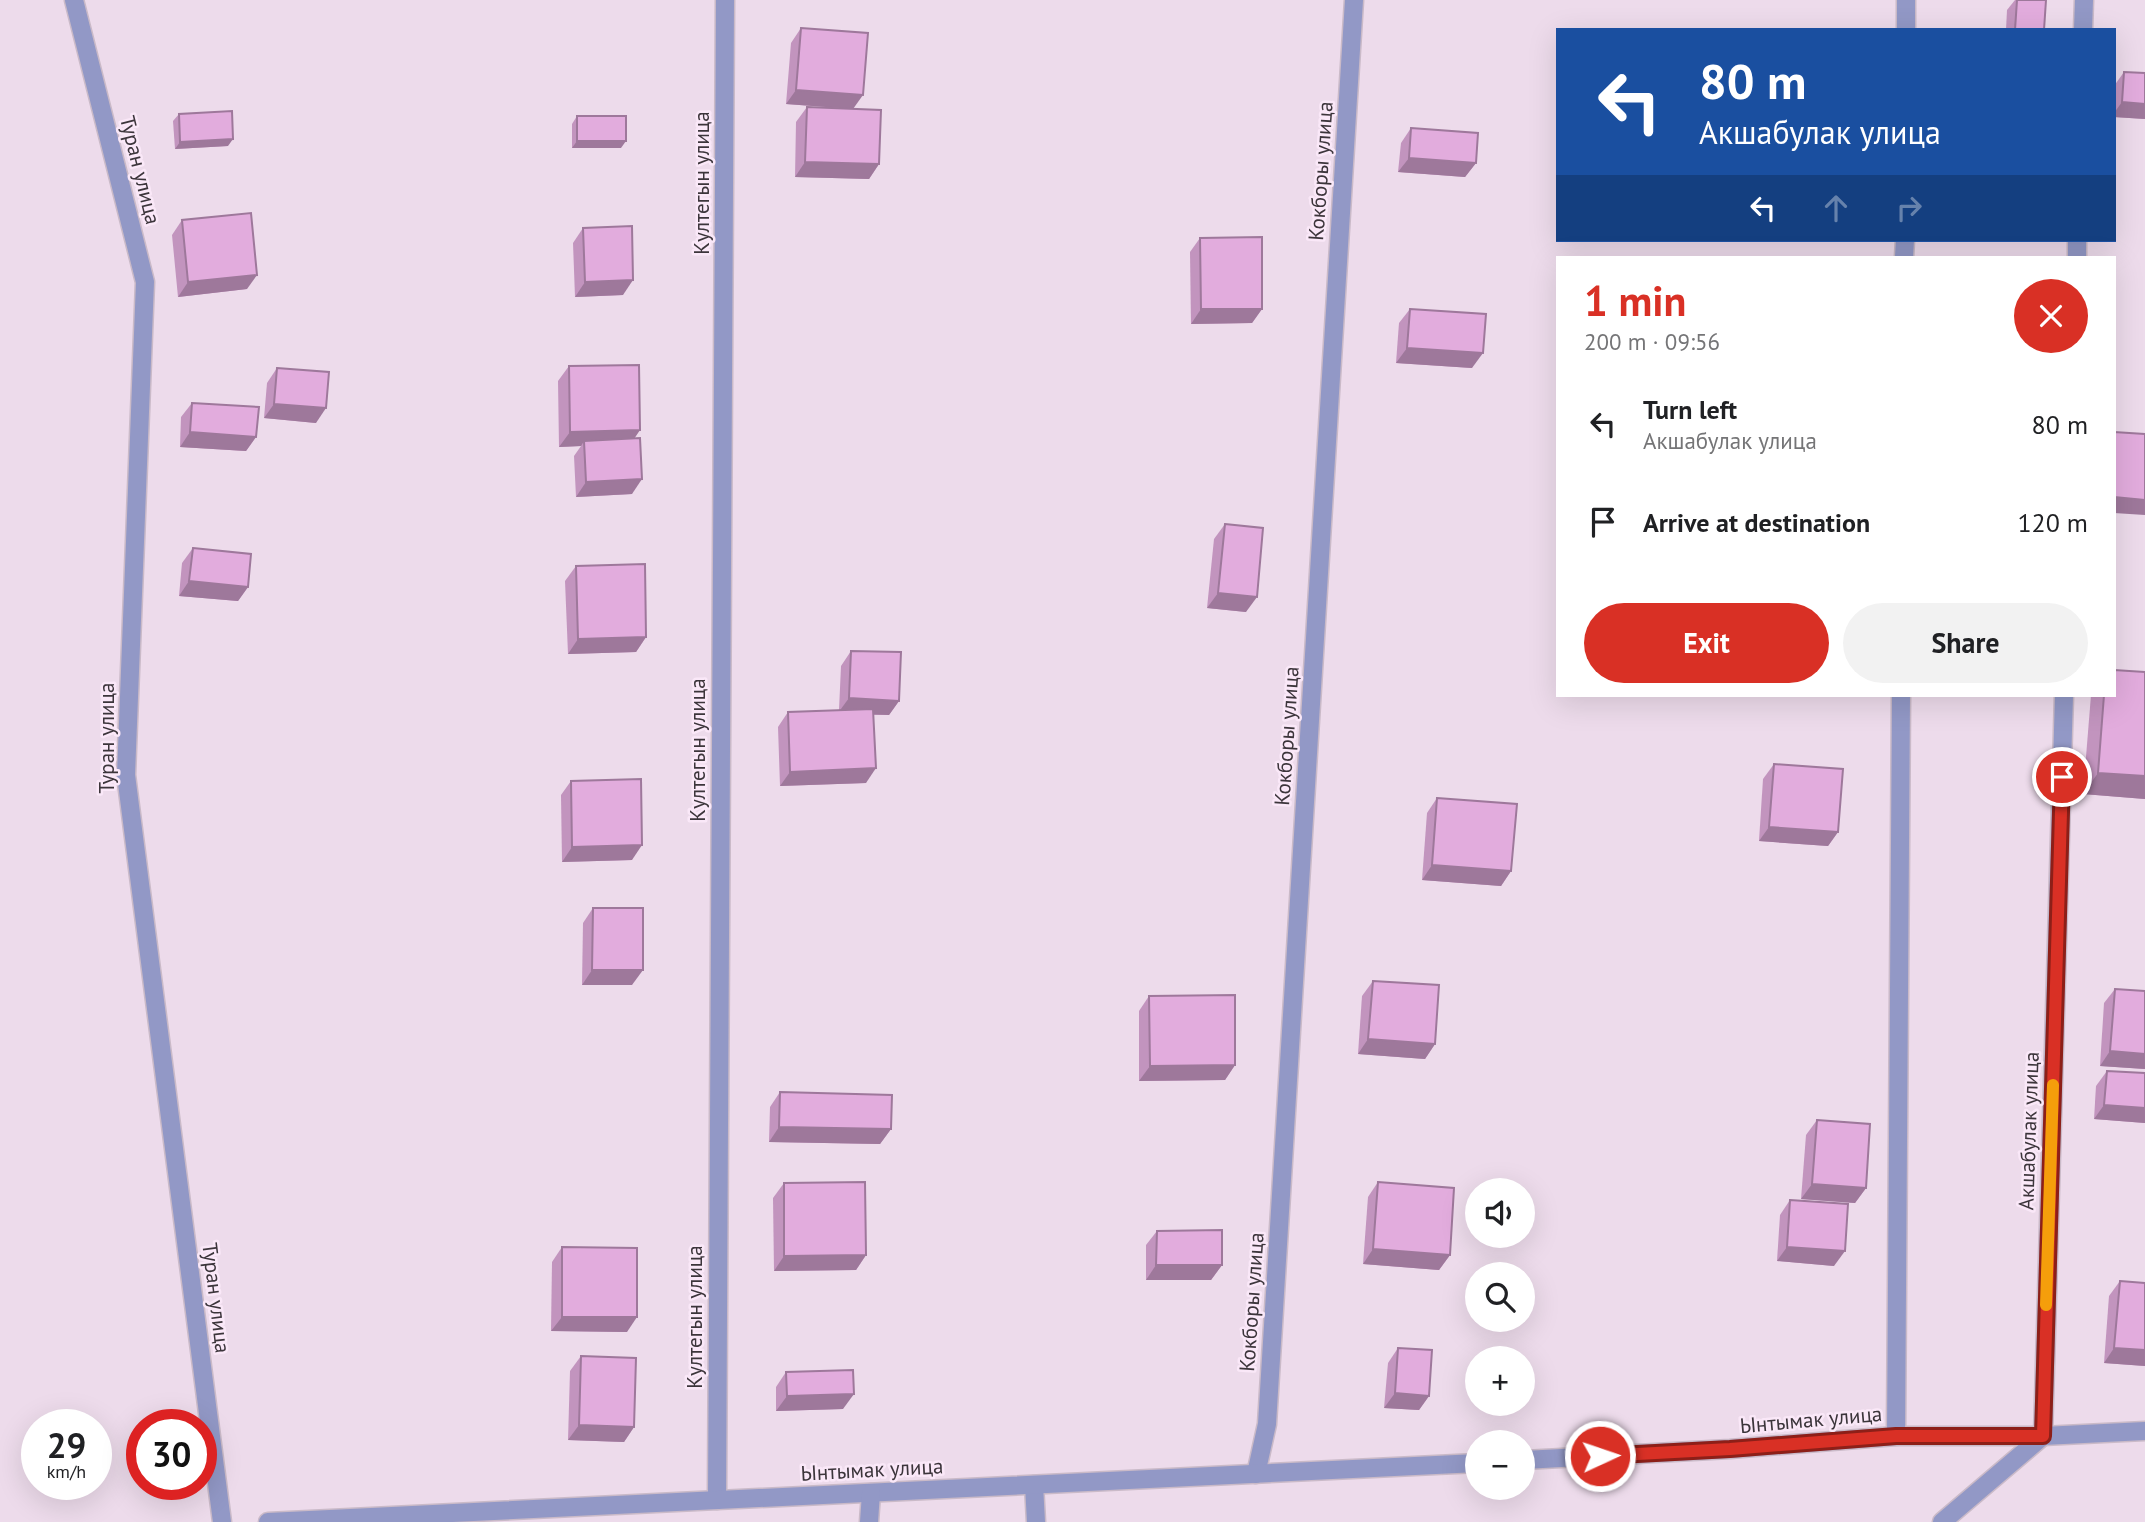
<!DOCTYPE html>
<html lang="en">
<head>
<meta charset="utf-8">
<style>
	:root { --surface:#fff; --page:#f2f2f2; --text:#202124; --muted:#757577; --accent:#d93025 }
	body { margin:0; font-family:"PT Sans",sans-serif; background:var(--page); color:var(--text); height:100vh; display:flex; flex-direction:column; font-size:26px; white-space:nowrap }
	* { box-sizing:border-box; margin:0 }
	p { font-size:23px; color:var(--muted) }
	.icon { flex:none; width:38px; height:38px; fill:none; stroke:currentColor; stroke-width:2; stroke-linecap:round; stroke-linejoin:round }
	.map { position:relative; flex:1; overflow:hidden }
	.drawer { position:absolute; left:1556px; top:256px; width:560px; height:441px; display:flex; flex-direction:column; background:var(--surface); border-radius:0px; box-shadow:0 7px 28px #0002 }
	.drawer>* { flex:none }
	.guide { position:absolute; left:1556px; top:28px; width:560px; height:214px; border-radius:0px; box-shadow:0 7px 28px #0002; background:#1a4fa0; color:#fff; overflow:hidden }
	.buttons { position:absolute; left:1465px; top:1178px; display:grid; gap:14px }
	.buttons a { display:grid; place-items:center; width:70px; height:70px; border-radius:50%; background:var(--surface); box-shadow:0 7px 28px #0002; font-size:35px }
	.speed { position:absolute; left:21px; top:1409px; display:flex; gap:14px; font-size:35px; font-weight:700; text-align:center }
	.speed>* { display:grid; place-content:center; width:91px; height:91px; border-radius:50%; background:var(--surface); box-shadow:0 7px 28px #0002; line-height:1 }
	.speed small { font-size:18px; font-weight:400 }
	.speed .limit { border:10px solid #d22; background:#fff; color:#111 }
	.pin { position:absolute; display:grid; place-items:center; width:60px; height:60px; color:#fff; margin:-30px; border:4px solid #fff; border-radius:50%; box-shadow:0 2px 7px #0007 }
	.me { position:absolute; width:77px; margin:-38px; rotate:87deg; stroke-linejoin:round; filter:drop-shadow(0 0 5px #0008) }
	.turn { display:flex; align-items:center; gap:24px; height:147px; padding:0 28px; font-size:32px }
	.turn .icon { width:91px; height:91px; stroke-width:2.5 }
	.turn b { display:block; font-size:49px; line-height:60px }
	.lanes { display:flex; align-items:center; height:66px; padding:0 28px; background:#0003; justify-content:center; gap:35px; direction:ltr }
	.lanes .off { opacity:.35 }
	.round { display:grid; place-items:center; flex:none; width:74px; height:74px; border-radius:37px; background:var(--page) }
	.headline { display:flex; align-items:center; justify-content:space-between; height:119px; padding:0 28px }
	h1 { font-size:42px; font-weight:700; line-height:52px; color:var(--accent) }
	.primary-button { display:flex; gap:14px; margin-top:auto; padding:14px 28px }
	.primary-button a { flex:1; height:80px; border-radius:42px; background:var(--accent); color:#fff; font-size:28px; font-weight:700; line-height:80px; text-align:center }
	.primary-button a+a { background:var(--page); color:var(--text) }
	ul { padding:0; list-style:none }
	li { display:flex; align-items:center; gap:21px; height:98px; padding:0 28px }
	li div { flex:1 }
	li b { display:block; font-size:26px }
	li em { font-style:normal }
	.map>svg:first-child { display:block }
	.lines { fill:none; stroke-linecap:round; stroke-linejoin:round }
	.street-casing { stroke:#cabac8; stroke-width:21 }
	.street { stroke:#9298c6; stroke-width:18 }
	.wall { fill:#c294be }
	.shaded-wall { fill:#9e789b }
	.building { fill:#e2acdd; stroke:#9e789b; stroke-width:2 }
	.route-casing { stroke:#8d1f18; stroke-width:18 }
	.route { stroke:#d93025; stroke-width:12 }
	.slow { stroke:#f59e0b; stroke-width:12 }
	.labels { text-anchor:middle; stroke-width:5; stroke-linejoin:round; paint-order:stroke }
	.street-label { font-size:21px; fill:#3c353b; stroke:#fae8f8 }
</style>
</head>
<body>
<div class="map">
<svg width="2145" height="1522" viewBox="0 0 2145 1522">
	<rect width="100%" height="100%" fill="#eddbeb"/>
	<g class="lines">
		<g class="street-casing">
			<g id="street">
				<polyline points="74,0 145,282 126,775 222,1522"/>
				<polyline points="1906,30 1906,0"/>
				<polyline points="2083,30 2084,0"/>
				<polyline points="1904,257 1905,240"/>
				<polyline points="2077,257 2077,240"/>
				<polyline points="1896,1436 1901,695"/>
				<polyline points="1522,1460 1730,1449 1896,1436 2043,1436 2145,1431"/>
				<polyline points="1256,1474 1267,1424 1354,0"/>
				<polyline points="1034,1485 1036,1522"/>
				<polyline points="717,1500 725,0"/>
				<polyline points="268,1522 1477,1463"/>
				<polyline points="869,1522 871,1493"/>
				<polyline points="1942,1522 2043,1436 2064,695"/>
			</g>
		</g>
		<use href="#street" class="street"/>
	</g>
	<g class="wall">
		<polygon points="2015,0 2046,0 2044,30 2006,30 2007,10"/>
		<polygon points="801,28 853,109 879,164 869,179 795,177 796,122 807,107 840,108 786,104 791,43"/>
		<polygon points="2124,72 2145,119 2114,117 2114,86"/>
		<polygon points="179,114 228,146 175,149 173,121"/>
		<polygon points="577,116 621,148 572,148 572,124"/>
		<polygon points="1411,128 1476,163 1465,177 1398,172 1401,143"/>
		<polygon points="182,220 247,289 178,297 172,235"/>
		<polygon points="583,228 623,295 575,297 573,243"/>
		<polygon points="1200,238 1262,309 1252,323 1191,324 1190,252"/>
		<polygon points="1410,309 1472,368 1396,363 1399,323"/>
		<polygon points="569,366 635,438 632,494 576,497 574,456 581,446 559,447 558,381"/>
		<polygon points="277,368 316,423 264,418 267,383"/>
		<polygon points="192,403 256,437 246,451 180,447 181,417"/>
		<polygon points="1225,524 1246,612 1207,608 1214,539"/>
		<polygon points="193,548 248,587 238,601 179,596 182,563"/>
		<polygon points="576,566 646,637 636,652 568,654 565,581"/>
		<polygon points="851,651 899,701 889,715 874,715 866,783 780,786 778,727 788,712 839,710 841,666"/>
		<polygon points="2091,695 2114,695 2145,799 2083,794"/>
		<polygon points="1774,764 1838,832 1828,846 1759,841 1763,779"/>
		<polygon points="571,781 632,860 562,862 561,795"/>
		<polygon points="1437,798 1511,871 1501,886 1422,880 1427,813"/>
		<polygon points="593,908 632,985 582,985 583,923"/>
		<polygon points="1373,981 1435,1044 1425,1059 1358,1054 1362,996"/>
		<polygon points="2115,989 2145,1069 2100,1066 2104,1003"/>
		<polygon points="1149,996 1235,1065 1225,1080 1139,1081 1139,1011"/>
		<polygon points="2107,1071 2145,1073 2145,1123 2094,1119 2096,1086"/>
		<polygon points="780,1092 891,1129 880,1144 769,1142 770,1107"/>
		<polygon points="1817,1120 1866,1188 1855,1203 1801,1199 1806,1135"/>
		<polygon points="1378,1182 1450,1255 1439,1270 1363,1264 1368,1197"/>
		<polygon points="784,1183 866,1255 856,1270 774,1271 773,1198"/>
		<polygon points="1790,1200 1834,1266 1777,1261 1780,1215"/>
		<polygon points="1157,1231 1222,1265 1211,1280 1146,1280 1146,1245"/>
		<polygon points="562,1247 627,1332 551,1331 552,1262"/>
		<polygon points="2120,1281 2145,1283 2145,1366 2104,1363 2109,1296"/>
		<polygon points="1398,1348 1429,1396 1419,1410 1384,1408 1388,1363"/>
		<polygon points="581,1356 634,1427 624,1442 568,1440 570,1371"/>
		<polygon points="786,1372 843,1409 776,1411 776,1387"/>
	</g>
	<g class="shaded-wall">
		<polygon points="796,90 863,95 853,109 786,104"/>
		<polygon points="2122,102 2145,104 2145,119 2114,117 2114,113"/>
		<polygon points="233,139 228,146 175,149 180,142"/>
		<polygon points="577,141 626,141 621,148 572,148"/>
		<polygon points="1409,158 1476,163 1465,177 1398,172"/>
		<polygon points="805,162 879,164 869,179 795,177"/>
		<polygon points="257,275 247,289 178,297 188,282"/>
		<polygon points="633,280 623,295 575,297 585,282"/>
		<polygon points="1201,309 1262,309 1252,323 1191,324"/>
		<polygon points="1407,348 1483,353 1472,368 1396,363"/>
		<polygon points="274,404 326,408 316,423 264,418"/>
		<polygon points="640,430 630,445 584,441 581,446 559,447 570,432"/>
		<polygon points="190,432 256,437 246,451 180,447"/>
		<polygon points="642,479 632,494 576,497 586,482"/>
		<polygon points="2114,497 2145,500 2145,515 2114,513"/>
		<polygon points="189,581 248,587 238,601 179,596"/>
		<polygon points="1218,593 1257,597 1246,612 1207,608"/>
		<polygon points="646,637 636,652 568,654 578,639"/>
		<polygon points="849,698 899,701 889,715 838,713"/>
		<polygon points="876,768 866,783 780,786 790,772"/>
		<polygon points="2098,773 2145,776 2145,799 2083,794"/>
		<polygon points="1769,827 1838,832 1828,846 1759,841"/>
		<polygon points="642,845 632,860 562,862 572,847"/>
		<polygon points="1432,865 1511,871 1501,886 1422,880"/>
		<polygon points="592,970 643,970 632,985 582,985"/>
		<polygon points="1368,1039 1435,1044 1425,1059 1358,1054"/>
		<polygon points="2110,1051 2145,1054 2145,1069 2100,1066"/>
		<polygon points="1235,1065 1225,1080 1139,1081 1150,1066"/>
		<polygon points="2104,1105 2145,1108 2145,1123 2094,1119"/>
		<polygon points="779,1127 891,1129 880,1144 769,1142"/>
		<polygon points="1812,1184 1866,1188 1855,1203 1801,1199"/>
		<polygon points="1787,1247 1845,1251 1834,1266 1777,1261"/>
		<polygon points="1373,1249 1450,1255 1439,1270 1363,1264"/>
		<polygon points="866,1255 856,1270 774,1271 784,1256"/>
		<polygon points="1156,1265 1222,1265 1211,1280 1146,1280"/>
		<polygon points="562,1317 637,1317 627,1332 551,1331"/>
		<polygon points="2114,1348 2145,1350 2145,1366 2104,1363"/>
		<polygon points="1395,1393 1429,1396 1419,1410 1384,1408"/>
		<polygon points="854,1394 843,1409 776,1411 787,1396"/>
		<polygon points="579,1425 634,1427 624,1442 568,1440"/>
	</g>
	<g class="building">
		<polygon points="2017,0 2046,0 2044,30 2015,30"/>
		<polygon points="801,28 868,33 863,95 796,90"/>
		<polygon points="2124,72 2145,73 2145,104 2122,102"/>
		<polygon points="807,107 881,110 879,164 805,162"/>
		<polygon points="232,111 233,139 180,142 179,114"/>
		<rect x="577" y="116" width="49" height="25"/>
		<polygon points="1411,128 1478,133 1476,163 1409,158"/>
		<polygon points="251,213 257,275 188,282 182,220"/>
		<polygon points="632,226 633,280 585,282 583,228"/>
		<polygon points="1262,237 1262,309 1201,309 1200,238"/>
		<polygon points="1410,309 1486,314 1483,353 1407,348"/>
		<polygon points="639,365 640,430 570,432 569,366"/>
		<polygon points="277,368 329,372 326,408 274,404"/>
		<polygon points="192,403 259,407 256,437 190,432"/>
		<polygon points="2114,432 2145,434 2145,500 2114,497"/>
		<polygon points="640,438 642,479 586,482 584,441"/>
		<polygon points="1225,524 1263,528 1257,597 1218,593"/>
		<polygon points="193,548 251,554 248,587 189,581"/>
		<polygon points="645,564 646,637 578,639 576,566"/>
		<polygon points="851,651 901,652 899,701 849,698"/>
		<polygon points="2114,670 2145,672 2145,776 2098,773 2104,695 2114,695"/>
		<polygon points="873,709 876,768 790,772 788,712"/>
		<polygon points="1774,764 1843,769 1838,832 1769,827"/>
		<polygon points="641,779 642,845 572,847 571,781"/>
		<polygon points="1437,798 1517,804 1511,871 1432,865"/>
		<polygon points="593,908 643,908 643,970 592,970"/>
		<polygon points="1373,981 1439,985 1435,1044 1368,1039"/>
		<polygon points="2115,989 2145,991 2145,1054 2110,1051"/>
		<polygon points="1235,995 1235,1065 1150,1066 1149,996"/>
		<polygon points="2107,1071 2145,1073 2145,1108 2104,1105"/>
		<polygon points="780,1092 892,1095 891,1129 779,1127"/>
		<polygon points="1817,1120 1870,1124 1866,1188 1812,1184"/>
		<polygon points="865,1182 866,1255 784,1256 784,1183"/>
		<polygon points="1378,1182 1454,1188 1450,1255 1373,1249"/>
		<polygon points="1790,1200 1848,1204 1845,1251 1787,1247"/>
		<polygon points="1222,1230 1222,1265 1156,1265 1157,1231"/>
		<polygon points="562,1247 637,1248 637,1317 562,1317"/>
		<polygon points="2120,1281 2145,1283 2145,1350 2114,1348"/>
		<polygon points="1398,1348 1432,1350 1429,1396 1395,1393"/>
		<polygon points="581,1356 636,1358 634,1427 579,1425"/>
		<polygon points="853,1370 854,1394 787,1396 786,1372"/>
	</g>
	<g class="lines">
		<g class="route-casing">
			<polyline id="route" points="1600,1456 1730,1449 1896,1436 2043,1436 2062,777"/>
		</g>
		<use href="#route" class="route"/>
		<polyline class="slow" points="2046,1305 2053,1085"/>
	</g>
	<g class="labels">
		<g class="street-label">
			<text transform="translate(140 170) rotate(76)" y="7">Туран улица</text>
			<text transform="translate(1321 171) rotate(-86)" y="7">Кокборы улица</text>
			<text transform="translate(702 183) rotate(-90)" y="7">Култегын улица</text>
			<text transform="translate(1287 736) rotate(-86)" y="7">Кокборы улица</text>
			<text transform="translate(107 738) rotate(-90)" y="7">Туран улица</text>
			<text transform="translate(698 750) rotate(-90)" y="7">Култегын улица</text>
			<text transform="translate(2029 1131) rotate(-88)" y="7">Акшабулак улица</text>
			<text transform="translate(216 1298) rotate(83)" y="7">Туран улица</text>
			<text transform="translate(1252 1302) rotate(-86)" y="7">Кокборы улица</text>
			<text transform="translate(695 1317) rotate(-90)" y="7">Култегын улица</text>
			<text transform="translate(1811 1420) rotate(-5)" y="7">Ынтымак улица</text>
			<text transform="translate(872 1470) rotate(-3)" y="7">Ынтымак улица</text>
		</g>
	</g>
</svg>
<div class="buttons">
<a><svg class="icon" aria-label="sound" viewBox="0 0 24 24"><path d="M4 9h4l5-4v14l-5-4H4zM17 9q2 3 0 6"/></svg></a>
<a><svg class="icon" aria-label="search" viewBox="0 0 24 24"><circle cx="10" cy="10" r="6"/><path d="M15 15l6 6"/></svg></a>
<a>+</a>
<a>−</a>
</div>
<div class="speed"><div>29<small>km/h</small></div><div class="limit">30</div></div>
<div class="pin" style="left:2062px;top:777px;background:#d93025"><svg class="icon" aria-label="arrive" viewBox="0 0 24 24"><path d="M6 21V4h12l-3 4 3 4H6"/></svg></div>
<svg class="me" style="left:1600px;top:1456px" viewBox="-20 -20 40 40"><circle r="17" fill="#d93025" stroke="#fff" stroke-width="3"/><path d="M0-11L8 9 0 5-8 9z" fill="#fff"/></svg>
<div class="guide">
<div class="turn"><svg class="icon" aria-label="left" viewBox="0 0 24 24"><path d="M17 20v-9H6M10 6l-5 5 5 5"/></svg><div><b>80 m</b>Акшабулак улица</div></div>
<div class="lanes"><svg class="icon" aria-label="left" viewBox="0 0 24 24"><path d="M17 20v-9H6M10 6l-5 5 5 5"/></svg><svg class="icon off" aria-label="ahead" viewBox="0 0 24 24"><path d="M12 20V5M6 11l6-6 6 6"/></svg><svg class="icon off" aria-label="right" viewBox="0 0 24 24"><path d="M7 20v-9h11M14 6l5 5-5 5"/></svg></div>
</div>
<section class="drawer">
<div class="headline"><div><h1>1 min</h1><p>200 m · 09:56</p></div><a class="round" style="background:#d93025;color:#fff"><svg class="icon" aria-label="close" viewBox="0 0 24 24"><path d="M6 6l12 12M18 6L6 18"/></svg></a></div>
<ul>
<li><svg class="icon" aria-label="left" viewBox="0 0 24 24"><path d="M17 20v-9H6M10 6l-5 5 5 5"/></svg><div><b>Turn left</b><p>Акшабулак улица</p></div><em>80 m</em></li>
<li><svg class="icon" aria-label="arrive" viewBox="0 0 24 24"><path d="M6 21V4h12l-3 4 3 4H6"/></svg><div><b>Arrive at destination</b></div><em>120 m</em></li>
</ul>
<div class="primary-button"><a>Exit</a><a>Share</a></div>
</section>
</div>
</body>
</html>
